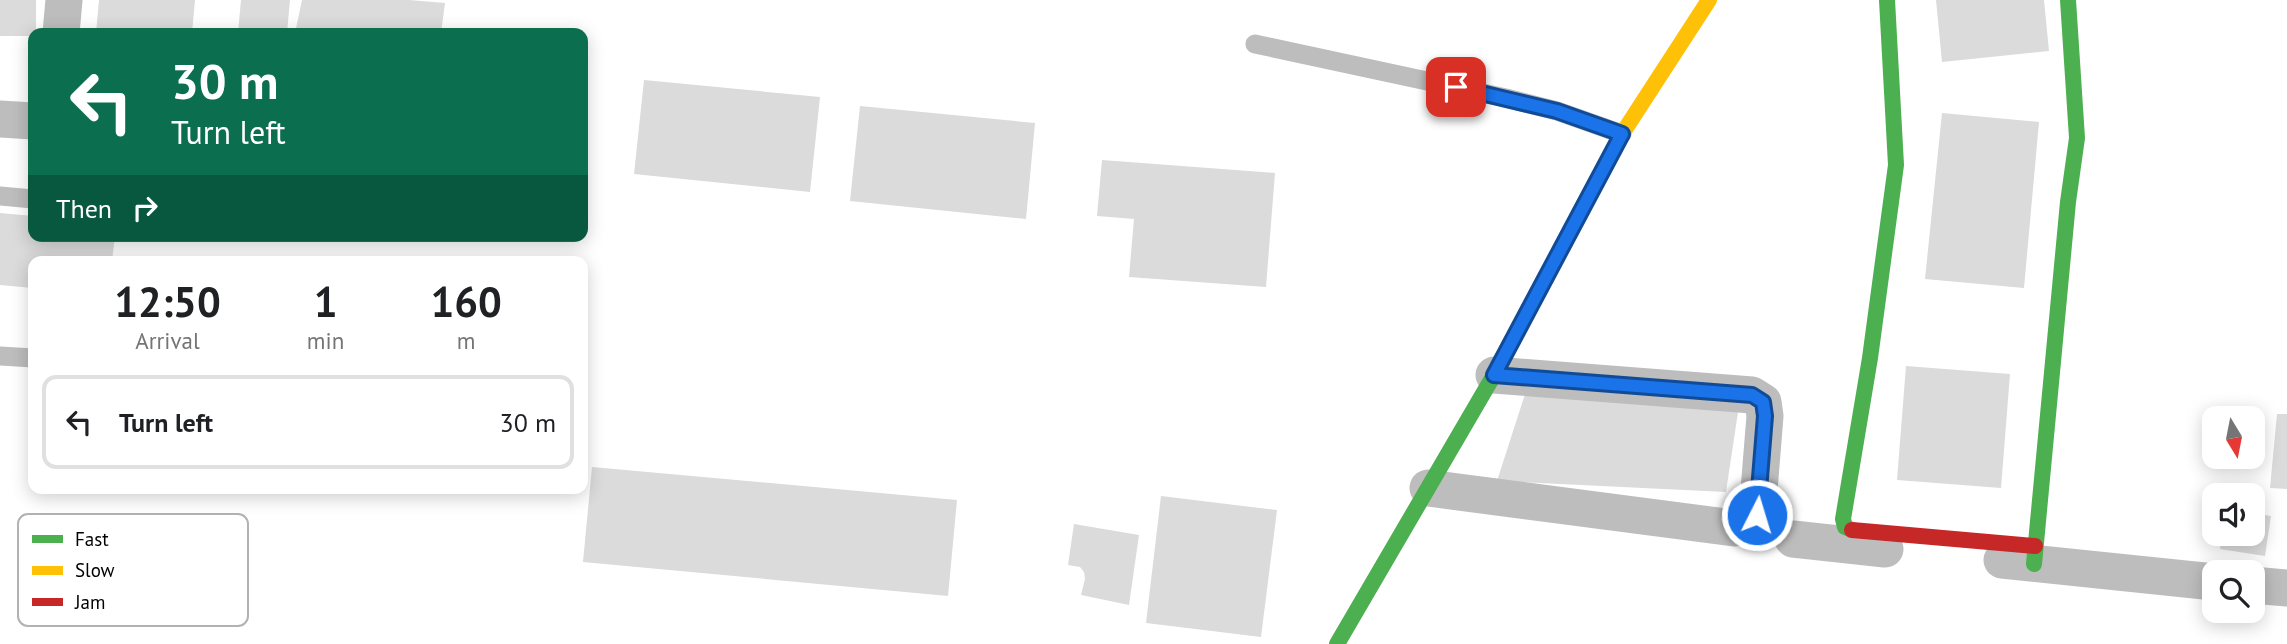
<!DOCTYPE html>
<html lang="en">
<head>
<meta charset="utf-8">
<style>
	:root { --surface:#fff; --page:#f6f6f6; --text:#202124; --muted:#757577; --line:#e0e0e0 }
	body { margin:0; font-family:"PT Sans",sans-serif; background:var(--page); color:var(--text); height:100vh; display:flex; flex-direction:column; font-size:26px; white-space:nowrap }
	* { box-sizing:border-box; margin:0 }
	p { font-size:23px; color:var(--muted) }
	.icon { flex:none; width:38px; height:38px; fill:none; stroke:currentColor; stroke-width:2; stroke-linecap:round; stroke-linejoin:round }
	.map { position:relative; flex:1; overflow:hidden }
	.drawer { position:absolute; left:28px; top:256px; width:560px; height:238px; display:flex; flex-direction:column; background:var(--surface); border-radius:14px; box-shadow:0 4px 18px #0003 }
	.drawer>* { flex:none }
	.guide { position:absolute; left:28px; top:28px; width:560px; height:214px; border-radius:14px; box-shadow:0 4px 18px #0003; background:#0b6e4f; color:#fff; overflow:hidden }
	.needle { width:46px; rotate:170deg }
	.fabs { position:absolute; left:2202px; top:406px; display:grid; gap:14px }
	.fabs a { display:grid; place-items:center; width:63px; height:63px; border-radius:14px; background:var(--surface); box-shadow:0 4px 18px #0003; font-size:35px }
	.pin { position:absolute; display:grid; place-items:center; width:60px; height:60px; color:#fff; margin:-30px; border-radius:14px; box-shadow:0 4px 10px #0006 }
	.me { position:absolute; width:77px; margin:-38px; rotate:5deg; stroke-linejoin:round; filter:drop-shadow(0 0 5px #0008) }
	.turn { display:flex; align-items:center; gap:24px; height:147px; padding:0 28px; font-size:32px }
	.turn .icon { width:91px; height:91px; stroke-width:2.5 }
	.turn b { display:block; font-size:49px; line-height:60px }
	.then { display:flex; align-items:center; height:66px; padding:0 28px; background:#0003; gap:14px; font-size:26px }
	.eta { display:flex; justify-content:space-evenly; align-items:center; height:119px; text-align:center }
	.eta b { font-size:42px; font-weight:700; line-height:49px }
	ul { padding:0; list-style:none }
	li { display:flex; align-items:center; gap:21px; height:94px; margin:0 14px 10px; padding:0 14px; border:4px solid var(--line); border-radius:14px }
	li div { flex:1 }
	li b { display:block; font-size:26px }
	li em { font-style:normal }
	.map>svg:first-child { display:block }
	.building { fill:#dbdbdb }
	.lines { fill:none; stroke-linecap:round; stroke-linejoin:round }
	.lane { stroke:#bdbdbd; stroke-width:19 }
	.street { stroke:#bdbdbd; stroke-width:37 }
	.fast { stroke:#4caf50; stroke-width:16 }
	.slow { stroke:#ffc107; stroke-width:16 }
	.jam { stroke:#c62828; stroke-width:16 }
	.route-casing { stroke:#114b97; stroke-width:18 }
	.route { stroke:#1a73e8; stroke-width:12 }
	.key { fill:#fff; stroke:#b2b2b2; stroke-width:2 }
	.key-label { font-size:19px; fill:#000 }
</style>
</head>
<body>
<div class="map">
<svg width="2287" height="644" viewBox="0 0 2287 644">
	<rect width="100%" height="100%" fill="#fff"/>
	<g class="building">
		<polygon points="0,0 36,0 36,33 33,33 33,36 0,36"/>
		<polygon points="99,0 195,0 192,33 96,33"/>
		<polygon points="241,0 290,0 287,33 238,33"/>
		<polygon points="302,0 409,0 445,3 441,33 295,33"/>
		<polygon points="1936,0 2044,0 2049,51 1942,62"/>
		<polygon points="644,80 820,97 810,192 634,174"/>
		<polygon points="860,106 1035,123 1026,219 850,201"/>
		<polygon points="1942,113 2039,122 2024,288 1925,279"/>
		<polygon points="1102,160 1275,173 1266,287 1129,277 1134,219 1097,216"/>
		<polygon points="0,213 33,216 33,236 115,236 112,261 33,261 33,288 0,285"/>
		<polygon points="1906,366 2010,374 2001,488 1897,480"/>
		<polygon points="1527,388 1738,412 1726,492 1497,481"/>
		<polygon points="2277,414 2287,414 2287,489 2270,488"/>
		<polygon points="592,467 957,500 948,596 583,562"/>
		<polygon points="1161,496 1277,510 1261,637 1146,623"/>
		<polygon points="2252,513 2271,516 2265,556 2220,549 2222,534 2252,534"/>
		<polygon points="1074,524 1139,535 1129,605 1081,595 1085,579 1084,572 1080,567 1068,565"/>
	</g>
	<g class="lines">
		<g class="lane">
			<polyline points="1255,44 1506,98 1557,111 1622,134"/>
			<polyline points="0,196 33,199"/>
			<polyline points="0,356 33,358"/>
		</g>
		<g class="street">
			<polyline points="61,33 64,0"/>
			<polyline points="0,119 33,121"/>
			<polyline points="1428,488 1734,528 1747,526 1757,515 1765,416 1763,402 1752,395 1494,375"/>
			<polyline points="1793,539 1885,549"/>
			<polyline points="2002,560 2214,582"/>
			<polyline points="2252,585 2287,588"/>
		</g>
		<g class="fast">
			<polyline points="1852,530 1845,527 1843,519 1870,358 1896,165 1887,0"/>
			<polyline points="2034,564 2068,202 2077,138 2068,0"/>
			<polyline points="1337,644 1494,375 1597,181"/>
		</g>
		<polyline class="slow" points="1597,181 1622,134 1709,0"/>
		<polyline class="jam" points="1852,530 2035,546"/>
	</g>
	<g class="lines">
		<g class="route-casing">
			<polyline id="route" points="1456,87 1557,111 1622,134 1494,375 1752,395 1763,402 1765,416 1757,515"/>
		</g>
		<use href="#route" class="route"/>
	</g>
	<rect x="18" y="514" width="230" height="112" rx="10" class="key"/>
	<rect x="32" y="535" width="31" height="8" fill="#4caf50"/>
	<rect x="32" y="566" width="31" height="9" fill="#ffc107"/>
	<rect x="32" y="598" width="31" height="8" fill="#c62828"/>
	<g class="key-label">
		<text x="75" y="546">Fast</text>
		<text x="75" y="577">Slow</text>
		<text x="75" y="609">Jam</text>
	</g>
</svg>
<div class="fabs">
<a><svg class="needle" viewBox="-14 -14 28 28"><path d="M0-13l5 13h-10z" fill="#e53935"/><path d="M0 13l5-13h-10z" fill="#757577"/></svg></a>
<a><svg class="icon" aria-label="sound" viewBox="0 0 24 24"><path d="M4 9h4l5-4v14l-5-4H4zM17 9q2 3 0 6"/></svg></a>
<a><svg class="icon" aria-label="search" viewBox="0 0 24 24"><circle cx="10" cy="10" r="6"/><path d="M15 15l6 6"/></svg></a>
</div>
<div class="pin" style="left:1456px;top:87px;background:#d93025"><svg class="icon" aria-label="arrive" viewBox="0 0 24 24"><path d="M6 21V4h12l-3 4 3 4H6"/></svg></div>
<svg class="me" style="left:1757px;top:515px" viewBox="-20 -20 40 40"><circle r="17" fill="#1a73e8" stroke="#fff" stroke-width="3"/><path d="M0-11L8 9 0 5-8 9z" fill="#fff"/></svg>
<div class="guide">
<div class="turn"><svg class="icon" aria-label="left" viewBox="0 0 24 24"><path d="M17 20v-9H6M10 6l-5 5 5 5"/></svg><div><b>30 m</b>Turn left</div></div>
<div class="then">Then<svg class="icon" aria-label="right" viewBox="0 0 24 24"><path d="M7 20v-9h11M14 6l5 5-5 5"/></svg></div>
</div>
<section class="drawer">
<div class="eta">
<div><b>12:50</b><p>Arrival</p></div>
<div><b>1</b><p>min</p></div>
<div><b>160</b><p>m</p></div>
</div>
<ul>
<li><svg class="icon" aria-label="left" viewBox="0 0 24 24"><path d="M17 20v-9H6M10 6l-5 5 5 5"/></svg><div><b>Turn left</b></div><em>30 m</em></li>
</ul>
</section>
</div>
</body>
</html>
